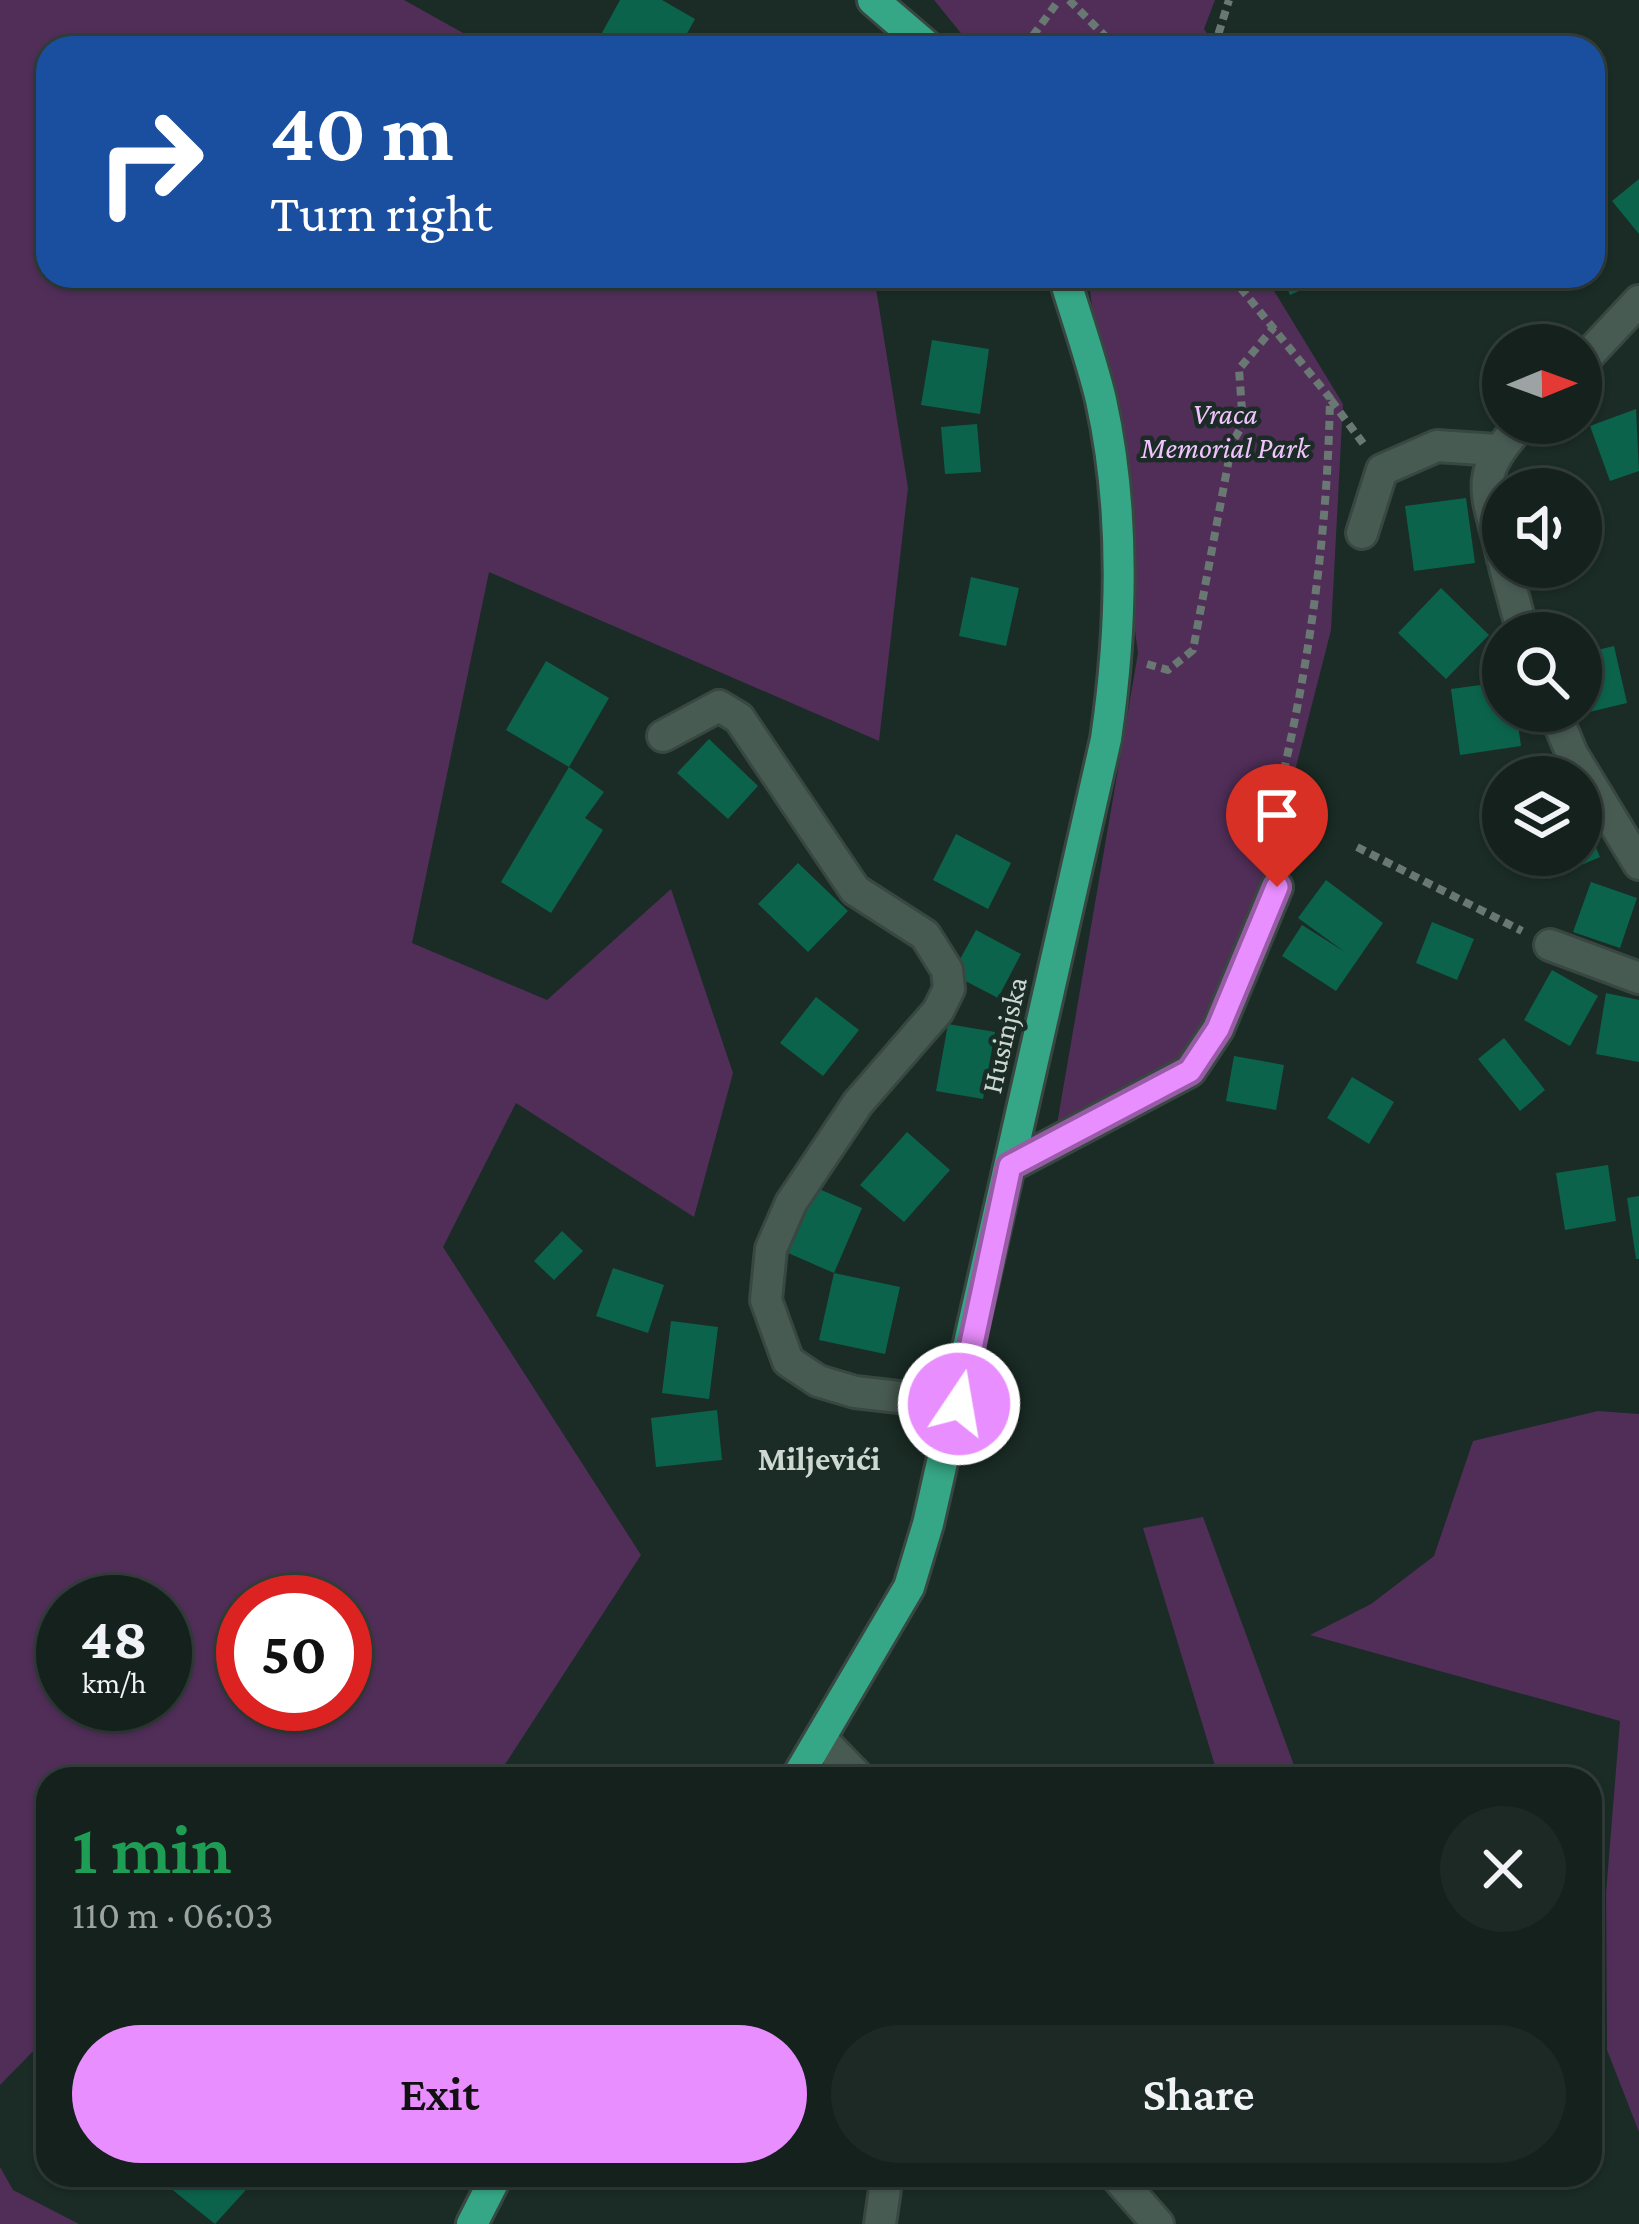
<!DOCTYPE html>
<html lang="en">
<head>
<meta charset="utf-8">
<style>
	:root { --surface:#14211c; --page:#1d2925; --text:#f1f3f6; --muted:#9da3a3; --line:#333e3b; --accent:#e98efe }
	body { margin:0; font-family:"Crimson Pro",serif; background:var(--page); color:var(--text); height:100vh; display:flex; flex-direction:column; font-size:45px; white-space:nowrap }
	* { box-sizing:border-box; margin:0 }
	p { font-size:39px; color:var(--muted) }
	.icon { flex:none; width:66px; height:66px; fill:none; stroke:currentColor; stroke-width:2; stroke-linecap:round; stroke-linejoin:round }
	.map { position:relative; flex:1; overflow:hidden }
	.details { position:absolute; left:36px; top:1767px; width:1566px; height:420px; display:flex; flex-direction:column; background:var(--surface); border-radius:36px; box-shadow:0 3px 9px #0004,0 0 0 3px var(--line) }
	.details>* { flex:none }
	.hud { position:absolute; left:36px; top:36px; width:1569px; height:252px; border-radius:36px; box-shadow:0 3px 9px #0004,0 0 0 3px var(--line); background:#1a4fa0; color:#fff; overflow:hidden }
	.needle { width:78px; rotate:89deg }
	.controls { position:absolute; left:1482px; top:324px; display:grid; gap:24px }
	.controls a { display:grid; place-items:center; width:120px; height:120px; border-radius:50%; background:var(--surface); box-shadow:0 3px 9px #0004,0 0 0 3px var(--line); font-size:60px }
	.speed { position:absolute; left:36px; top:1575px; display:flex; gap:24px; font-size:60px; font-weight:700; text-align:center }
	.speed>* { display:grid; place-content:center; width:156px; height:156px; border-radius:50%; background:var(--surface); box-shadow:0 3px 9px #0004,0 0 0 3px var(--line); line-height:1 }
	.speed small { font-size:30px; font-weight:400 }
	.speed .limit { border:18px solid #d22; background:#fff; color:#111 }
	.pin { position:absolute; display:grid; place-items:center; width:102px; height:102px; color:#fff; margin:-123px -51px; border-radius:50% 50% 50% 0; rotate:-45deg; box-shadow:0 0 12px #0007 }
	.pin .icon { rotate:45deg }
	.me { position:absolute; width:132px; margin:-66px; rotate:12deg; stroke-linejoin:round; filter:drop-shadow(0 0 9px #0008) }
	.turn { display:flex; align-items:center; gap:42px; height:252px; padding:0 36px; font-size:54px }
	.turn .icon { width:156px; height:156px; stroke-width:2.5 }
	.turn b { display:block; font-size:84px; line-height:102px }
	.round { display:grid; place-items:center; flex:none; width:126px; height:126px; border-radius:63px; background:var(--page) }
	.overview { display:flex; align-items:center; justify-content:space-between; height:204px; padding:0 36px }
	h1 { font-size:72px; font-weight:600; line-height:90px; color:#1e9e55 }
	.button { display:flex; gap:24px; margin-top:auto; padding:24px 36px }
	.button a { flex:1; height:138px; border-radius:72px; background:var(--accent); color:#111; font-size:48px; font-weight:600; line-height:138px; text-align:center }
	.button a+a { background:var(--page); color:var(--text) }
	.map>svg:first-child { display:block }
	.green { fill:#502e58; fill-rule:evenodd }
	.building { fill:#0c634b }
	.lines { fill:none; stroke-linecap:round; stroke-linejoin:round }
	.minor-casing { stroke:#384741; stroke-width:36 }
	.major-casing { stroke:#384741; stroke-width:36 }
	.path { stroke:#697872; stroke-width:8; stroke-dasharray:9 6; stroke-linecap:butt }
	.minor { stroke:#485b53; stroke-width:30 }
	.major { stroke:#36a786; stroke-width:30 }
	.route-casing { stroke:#975ca5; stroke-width:30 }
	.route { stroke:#e98efe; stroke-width:21 }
	.labels { text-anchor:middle; stroke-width:9; stroke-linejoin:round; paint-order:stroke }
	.park-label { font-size:30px; font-style:italic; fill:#f2c4fe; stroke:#1a2c25 }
	.street-label { font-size:30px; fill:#cdd8d3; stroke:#1a2c25 }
	.neighbourhood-label { font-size:33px; font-weight:bold; fill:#cdd8d3; stroke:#1a2c25 }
</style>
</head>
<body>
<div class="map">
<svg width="1639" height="2224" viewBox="0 0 1639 2224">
	<rect width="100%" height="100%" fill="#1a2c25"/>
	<g class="green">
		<path d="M0,0h404l86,48h-442v228h826l34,212 -29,253 -390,-169 -77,371 135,57 124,-111 62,184 -39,144 -178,-114 -73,144 198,308 -139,214 -63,10h-391v257l-48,49zM165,1602v102h-102v-102zM243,1602h102v102h-102z"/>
		<polygon points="934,0 1215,0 1204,29 1217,48 973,48"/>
		<polygon points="1088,276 1265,276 1343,404 1331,630 1263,896 1195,1050 1056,1130 1138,653"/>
		<polygon points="1598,1411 1639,1414 1639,2132 1607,2050 1606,1893 1620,1721 1310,1635 1371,1604 1434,1556 1473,1441"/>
		<polygon points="1203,1517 1299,1779 1219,1779 1143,1528"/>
		<polygon points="0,2167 13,2190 79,2224 0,2224"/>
	</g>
	<g class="building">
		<polygon points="620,0 662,0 695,19 679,48 608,48 597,42"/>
		<polygon points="1639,179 1639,234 1612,201"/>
		<polygon points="1282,276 1333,276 1290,295"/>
		<polygon points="932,340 989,349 980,414 921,405"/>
		<polygon points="1636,409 1639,471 1610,481 1590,426"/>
		<polygon points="977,424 981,472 945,474 941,427"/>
		<polygon points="1559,474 1565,489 1519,489 1519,488"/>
		<polygon points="1466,498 1475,563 1414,571 1405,506"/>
		<polygon points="971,577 1019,588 1006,646 959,636"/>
		<polygon points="1441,588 1489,635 1446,679 1398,633"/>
		<polygon points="1614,646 1627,703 1581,714 1581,654"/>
		<polygon points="546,661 609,698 569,767 604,792 585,818 603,830 551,913 501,882 569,767 506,730"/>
		<polygon points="1503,682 1503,711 1516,711 1521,746 1460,755 1451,689"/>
		<polygon points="709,739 758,786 728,819 677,773"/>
		<polygon points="1581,812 1600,857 1549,879 1539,855 1581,855"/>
		<polygon points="956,834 1011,863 988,909 933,880"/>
		<polygon points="798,863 848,911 808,952 758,904"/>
		<polygon points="1326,880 1383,923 1336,991 1282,956 1302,925 1345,952 1298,918"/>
		<polygon points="1591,882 1637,898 1620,948 1573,932"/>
		<polygon points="1432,922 1474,939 1457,980 1416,963"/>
		<polygon points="976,930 1021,954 998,998 952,974"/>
		<polygon points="1552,970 1598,996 1570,1046 1524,1020"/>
		<polygon points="1606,993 1639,1000 1639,1062 1596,1054"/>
		<polygon points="816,997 859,1030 823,1076 780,1043"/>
		<polygon points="948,1024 995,1032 983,1099 936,1091"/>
		<polygon points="1504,1038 1545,1090 1520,1111 1478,1059"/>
		<polygon points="1234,1056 1284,1065 1276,1110 1226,1101"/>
		<polygon points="1352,1077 1394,1102 1369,1144 1327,1118"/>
		<polygon points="907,1132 950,1170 904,1222 860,1185"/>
		<polygon points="1608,1165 1616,1221 1565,1230 1556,1173"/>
		<polygon points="817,1188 862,1208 834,1273 788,1253"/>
		<polygon points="1639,1196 1639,1259 1636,1259 1627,1198"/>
		<polygon points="562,1231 583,1251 554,1280 534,1261"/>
		<polygon points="613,1268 664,1285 648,1333 596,1316"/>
		<polygon points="834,1273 900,1287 885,1354 819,1340"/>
		<polygon points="671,1321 718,1327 709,1399 662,1393"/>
		<polygon points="717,1410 722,1460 656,1467 651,1418"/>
		<polygon points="171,2175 248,2175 254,2181 215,2224 164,2183"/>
	</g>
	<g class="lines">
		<g class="minor-casing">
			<g id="minor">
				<polyline points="1581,363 1639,301"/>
				<polyline points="1362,533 1382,470 1437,446 1496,450"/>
				<path d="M1503,559c-15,-68 -33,-82 20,-136"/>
				<polyline points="1505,567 1523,633"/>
				<polyline points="1554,711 1572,754 1639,864"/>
				<polyline points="663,736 719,706 739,718 855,890 925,935 947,970 949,989 938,1011 858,1103 791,1203 771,1249 766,1300 788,1361 818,1381 855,1392 960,1404"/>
				<polyline points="1550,945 1639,978"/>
				<polyline points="1010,1166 1190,1071 1218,1029 1277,887"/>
				<polyline points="823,1741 860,1779"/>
				<polyline points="1115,2175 1158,2224"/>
				<polyline points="880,2224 887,2175"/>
			</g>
		</g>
		<g class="major-casing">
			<g id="major">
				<polyline points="873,0 929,48"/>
				<path d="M796,1779l113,-192 19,-63 178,-785c16,-110 19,-230 -5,-339 -10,-42 -25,-83 -37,-124"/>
				<polyline points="472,2224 497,2175"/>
			</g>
		</g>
		<g class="path">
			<polyline points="1069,0 1117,48"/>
			<polyline points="1024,48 1059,0"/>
			<polyline points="1214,48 1229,0"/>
			<path d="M1231,276l99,122c-3,159 -27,311 -69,464"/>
			<polyline points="1331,400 1365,446"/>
			<polyline points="1147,664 1168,670 1193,650 1232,443 1243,424 1239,369 1274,327"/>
			<polyline points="1357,847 1522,931"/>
		</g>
		<use href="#minor" class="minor"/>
		<use href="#major" class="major"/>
	</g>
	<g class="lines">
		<g class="route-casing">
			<polyline id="route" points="959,1404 1010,1166 1190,1071 1218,1029 1277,887"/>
		</g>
		<use href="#route" class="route"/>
	</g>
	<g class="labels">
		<g class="park-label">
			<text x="1225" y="424">Vraca<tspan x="1225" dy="34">Memorial Park</tspan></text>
		</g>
		<g class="street-label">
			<text transform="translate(1004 1035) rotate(-77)" y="10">Husinjska</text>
		</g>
		<g class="neighbourhood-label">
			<text x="819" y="1470">Miljevići</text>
		</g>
	</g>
</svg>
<div class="controls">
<a><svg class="needle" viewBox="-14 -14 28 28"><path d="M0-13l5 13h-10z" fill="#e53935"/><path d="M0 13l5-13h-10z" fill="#9da3a3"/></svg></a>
<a><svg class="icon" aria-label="sound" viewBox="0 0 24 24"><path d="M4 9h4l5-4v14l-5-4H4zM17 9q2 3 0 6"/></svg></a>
<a><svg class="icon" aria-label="search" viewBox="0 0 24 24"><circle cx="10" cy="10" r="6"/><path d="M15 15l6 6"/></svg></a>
<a><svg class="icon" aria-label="layers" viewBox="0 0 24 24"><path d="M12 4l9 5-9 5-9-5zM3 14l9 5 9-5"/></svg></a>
</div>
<div class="speed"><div>48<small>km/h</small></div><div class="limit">50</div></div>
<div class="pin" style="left:1277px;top:887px;background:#d93025"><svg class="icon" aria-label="arrive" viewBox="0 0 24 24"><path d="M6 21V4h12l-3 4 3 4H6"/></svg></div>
<svg class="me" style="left:959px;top:1404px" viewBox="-20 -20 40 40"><circle r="17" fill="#e98efe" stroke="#fff" stroke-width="3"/><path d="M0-11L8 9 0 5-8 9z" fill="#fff"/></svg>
<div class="hud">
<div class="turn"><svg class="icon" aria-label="right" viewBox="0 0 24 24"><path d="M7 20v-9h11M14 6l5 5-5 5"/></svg><div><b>40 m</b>Turn right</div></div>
</div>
<section class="details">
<div class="overview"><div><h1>1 min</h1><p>110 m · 06:03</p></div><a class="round"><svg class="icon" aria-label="close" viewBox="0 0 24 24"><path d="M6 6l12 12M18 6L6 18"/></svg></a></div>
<div class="button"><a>Exit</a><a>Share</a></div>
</section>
</div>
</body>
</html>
